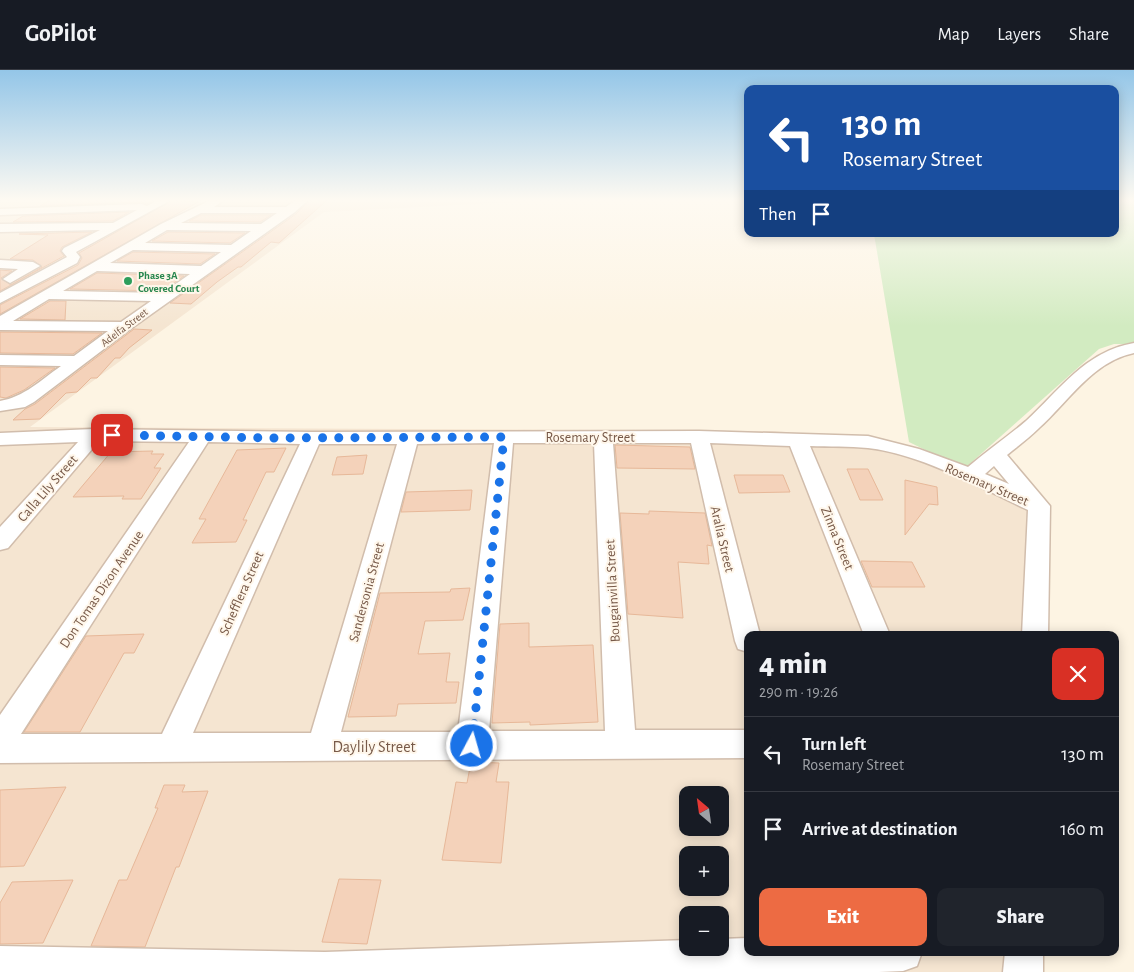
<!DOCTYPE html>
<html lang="en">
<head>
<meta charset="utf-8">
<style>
	:root { --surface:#171b24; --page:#20242c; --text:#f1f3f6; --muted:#9ea1a6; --line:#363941; --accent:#ed6b43 }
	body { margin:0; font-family:"Alegreya Sans",sans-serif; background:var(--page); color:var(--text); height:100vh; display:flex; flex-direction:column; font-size:19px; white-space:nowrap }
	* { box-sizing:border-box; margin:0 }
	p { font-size:16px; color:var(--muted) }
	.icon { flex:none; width:28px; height:28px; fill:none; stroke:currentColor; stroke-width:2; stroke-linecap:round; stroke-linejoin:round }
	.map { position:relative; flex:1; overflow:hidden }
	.side { position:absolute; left:744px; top:561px; width:375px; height:325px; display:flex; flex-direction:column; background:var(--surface); border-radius:10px; box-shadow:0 2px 12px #0003 }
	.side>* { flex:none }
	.banner { position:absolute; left:744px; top:15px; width:375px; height:152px; border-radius:10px; box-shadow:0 2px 12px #0003; background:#1a4fa0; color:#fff; overflow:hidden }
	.needle { width:32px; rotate:331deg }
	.tools { position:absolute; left:679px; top:716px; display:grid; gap:10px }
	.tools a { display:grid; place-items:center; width:50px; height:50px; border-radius:10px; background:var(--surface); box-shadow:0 2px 12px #0003; font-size:25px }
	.pin { position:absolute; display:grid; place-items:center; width:42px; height:42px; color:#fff; margin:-21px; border-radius:10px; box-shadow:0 2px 8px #0006 }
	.me { position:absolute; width:55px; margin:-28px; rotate:6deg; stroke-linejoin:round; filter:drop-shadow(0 0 4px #0008) }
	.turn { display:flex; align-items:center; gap:18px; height:105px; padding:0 15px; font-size:22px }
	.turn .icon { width:65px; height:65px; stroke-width:2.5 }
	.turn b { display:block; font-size:35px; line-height:42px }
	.then { display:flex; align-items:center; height:48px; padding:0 15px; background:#0003; gap:10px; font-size:19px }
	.round { display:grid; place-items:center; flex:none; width:52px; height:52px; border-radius:10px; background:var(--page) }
	.head { display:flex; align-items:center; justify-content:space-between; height:85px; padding:0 15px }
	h1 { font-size:30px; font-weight:800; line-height:38px }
	.button { display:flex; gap:10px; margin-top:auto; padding:10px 15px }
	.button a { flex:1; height:58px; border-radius:10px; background:var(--accent); color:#fff; font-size:20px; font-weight:800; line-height:58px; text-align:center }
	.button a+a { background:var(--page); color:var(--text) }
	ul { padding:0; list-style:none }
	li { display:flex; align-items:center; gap:15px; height:75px; padding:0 15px; border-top:1px solid var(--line) }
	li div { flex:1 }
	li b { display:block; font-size:19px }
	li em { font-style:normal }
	header { display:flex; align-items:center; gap:30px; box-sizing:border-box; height:70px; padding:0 25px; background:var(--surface); border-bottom:1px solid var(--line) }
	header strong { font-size:24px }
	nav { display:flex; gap:28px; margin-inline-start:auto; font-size:18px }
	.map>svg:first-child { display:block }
	.residential { fill:#f5e5d1; fill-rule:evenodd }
	.green { fill:#d2ebc1 }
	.building { fill:#f4d2ba; stroke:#e7b899 }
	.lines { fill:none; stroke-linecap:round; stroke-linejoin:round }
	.minor-casing { stroke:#d1bdac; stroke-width:3 }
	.minor { fill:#fff; fill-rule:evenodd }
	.route { stroke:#1a73e8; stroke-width:9; stroke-dasharray:0 16.2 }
	.leisure-dot { fill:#2e9e5b; stroke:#fff7eb; stroke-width:2 }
	.labels { text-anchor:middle; stroke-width:4; stroke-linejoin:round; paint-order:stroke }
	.far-leisure-label { font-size:11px; font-weight:bold; fill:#27864d; stroke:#fff7eb; text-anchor:start }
	.far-street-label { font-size:11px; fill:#775948; stroke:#fff7eb }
	.street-label { font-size:14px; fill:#775948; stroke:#fff7eb }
	.near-street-label { font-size:16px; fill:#775948; stroke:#fff7eb }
</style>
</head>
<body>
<header>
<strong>GoPilot</strong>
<nav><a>Map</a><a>Layers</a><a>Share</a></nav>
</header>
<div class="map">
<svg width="1134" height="902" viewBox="0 0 1134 902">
	<rect width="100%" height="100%" fill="#fdf4e3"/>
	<path class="residential" d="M0,130h554l-230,12 -294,215 744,4 123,11 139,60 -8,133h-280v317l263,1 -1,19h-1010zM688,725h32v33h-32zM688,785h32v33h-32zM688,845h32v33h-32z"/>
	<polygon class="green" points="1115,130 1134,130 1134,274 1114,274 1099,279 964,399 909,372 874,164 1115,164"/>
	<g class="building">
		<polygon points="50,130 154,130 147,134 142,132 40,136"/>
		<polygon points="173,130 198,132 0,244 0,235 78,195 82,188 79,183"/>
		<polygon points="310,130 326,131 279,173 271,172 241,197 238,197 217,212 191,234 170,233 296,144"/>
		<polygon points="129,142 113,151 13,152 23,146"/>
		<polygon points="201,145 271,145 260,152 189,151"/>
		<polygon points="92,162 62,177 60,181 64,186 0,221 0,200 12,201 1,208 11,215 42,197 33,190 10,189 48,165 19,164"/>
		<polygon points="168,162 245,163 230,173 152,171"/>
		<polygon points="133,182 215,184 200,194 117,191"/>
		<polygon points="97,203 184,206 162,221 70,219"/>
		<polygon points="50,231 66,231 65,250 20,249"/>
		<polygon points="134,259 152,260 129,278 120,288 115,288 97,308 91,308 77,322 66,323 40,349 13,350 25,339 35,334"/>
		<polygon points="0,262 102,263 73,284 0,283"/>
		<polygon points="0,297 55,298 24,320 6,328 0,327"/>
		<polygon points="615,375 690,377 695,399 617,398"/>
		<polygon points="286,378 274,402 266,402 243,450 247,450 236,472 192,473 206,449 199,449 237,380"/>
		<polygon points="153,381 151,384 164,384 154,398 161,398 141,429 122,429 124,426 73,427 111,382"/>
		<polygon points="367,385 363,404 332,405 337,387"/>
		<polygon points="847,399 868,399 883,430 860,430"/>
		<polygon points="734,405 783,405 790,422 739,423"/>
		<polygon points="905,410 937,417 938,435 929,434 905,465"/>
		<polygon points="472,420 470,440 401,442 406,422"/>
		<polygon points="649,441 705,443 712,476 707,475 709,494 678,492 683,548 628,544 620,443 649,444"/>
		<polygon points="861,491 912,492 925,517 872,517"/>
		<polygon points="470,518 463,550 425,551 418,584 450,583 446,612 459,612 456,633 398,634 396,646 348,647 380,523 450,522 451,519"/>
		<polygon points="529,553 529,577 593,575 598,652 530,655 530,652 492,653 500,554"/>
		<polygon points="144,564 134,583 124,583 80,662 24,662 86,566"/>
		<polygon points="471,692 499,693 496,712 509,712 501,793 442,790 456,712 467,713"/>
		<polygon points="164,715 185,715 182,722 208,721 179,797 176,797 145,877 91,876 119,810 127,810 158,738 155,738"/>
		<polygon points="66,717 24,796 0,797 0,720"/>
		<polygon points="339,809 381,810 367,874 322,872"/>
		<polygon points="73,810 43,873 0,874 0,833 12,812"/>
	</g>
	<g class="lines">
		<g class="minor-casing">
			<g id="minor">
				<polygon points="158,130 171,130 76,182 80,187 77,193 0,233 0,223 67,187 62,181 64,178 100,160 0,162 0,154 113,153 137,140 0,145 0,139 142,134 147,136"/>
				<path d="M211,130h13l-10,7h72l10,-7h12l-13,12 -166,118 -95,72 -9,5 -25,4v-10c24,-4 41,-21 61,-35l-61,-1v-10l74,1 34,-25 -108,-1v-14l161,-92zM201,143h76l-16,11 -80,-1zM167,160l84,1 -20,14 -86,-2zM133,180l88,2 -20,14 -91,-3zM97,201l93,3 -27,19 -100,-2zM49,229l102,2 -30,21 -108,-1z"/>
				<polygon points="0,190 33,192 40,196 10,213 3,209 18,199 0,198"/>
				<path d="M1134,273v10c-41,8 -66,49 -95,75 -10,10 -21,18 -32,27l43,51 -2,129h-26l6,-125c-49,-23 -107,-56 -160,-62 -19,-2 -39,-1 -58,-2l80,189h-26l-74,-189 -80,-3 50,192h-12v17l-10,-3 -3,-8 -44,-198h-78l22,287h113v28l-748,5v-48l189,-273 -90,-1 -91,107 -8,2v-23l78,-85 -78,3v-12l94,-4 218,3 387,-1 169,5 51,13 49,18c19,-16 39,-30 58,-46 35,-32 58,-69 108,-78zM208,372l92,2 -138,290h-141zM494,373l-36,289h-117l76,-288zM513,373h81l11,288h-116zM319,374h78l-86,289h-118zM994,396l15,18 -24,-10z"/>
				<polygon points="748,868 748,882 922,882 917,896 903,901 879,902 0,902 0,876 325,882 688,870 688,878 720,878 720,869"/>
				<polygon points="1005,882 1043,882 1043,902 1003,902"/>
			</g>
		</g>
		<use href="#minor" class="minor"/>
	</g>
	<linearGradient id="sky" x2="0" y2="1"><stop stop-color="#94c6e8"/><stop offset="0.51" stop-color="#fefaf2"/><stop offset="1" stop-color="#fefaf2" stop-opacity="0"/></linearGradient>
	<rect width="1134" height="256" fill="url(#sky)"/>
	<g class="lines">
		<polyline class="route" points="112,365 275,368 504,367 472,676"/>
	</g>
	<circle class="leisure-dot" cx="128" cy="211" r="5"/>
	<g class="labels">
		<g class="far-leisure-label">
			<text x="138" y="209">Phase 3A<tspan x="138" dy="13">Covered Court</tspan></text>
		</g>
		<g class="far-street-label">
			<text transform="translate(124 257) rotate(-37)" y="4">Adelfa Street</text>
		</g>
		<g class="street-label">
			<text x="590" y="372">Rosemary Street</text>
			<text transform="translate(987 414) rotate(23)" y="5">Rosemary Street</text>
			<text transform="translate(47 418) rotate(-49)" y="5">Calla Lily Street</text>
			<text transform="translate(838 468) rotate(68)" y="5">Zinna Street</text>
			<text transform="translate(723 469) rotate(77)" y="5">Aralia Street</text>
			<text transform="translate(101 519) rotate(-56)" y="5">Don Tomas Dizon Avenue</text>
			<text transform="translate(612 521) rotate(-93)" y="5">Bougainvilla Street</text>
			<text transform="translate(366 522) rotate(-75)" y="5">Sandersonia Street</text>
			<text transform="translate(241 523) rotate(-66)" y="5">Schefflera Street</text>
		</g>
		<g class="near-street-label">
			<text x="374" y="682">Daylily Street</text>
		</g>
	</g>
</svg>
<div class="tools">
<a><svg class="needle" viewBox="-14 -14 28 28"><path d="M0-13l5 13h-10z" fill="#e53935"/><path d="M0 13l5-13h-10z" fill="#9ea1a6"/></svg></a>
<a>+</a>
<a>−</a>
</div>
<div class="pin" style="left:112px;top:365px;background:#d93025"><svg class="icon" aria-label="arrive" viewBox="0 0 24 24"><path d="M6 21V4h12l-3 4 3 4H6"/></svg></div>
<svg class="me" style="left:472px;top:676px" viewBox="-20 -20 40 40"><circle r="17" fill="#1a73e8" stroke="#fff" stroke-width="3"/><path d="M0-11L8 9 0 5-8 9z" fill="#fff"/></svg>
<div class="banner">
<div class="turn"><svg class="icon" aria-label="left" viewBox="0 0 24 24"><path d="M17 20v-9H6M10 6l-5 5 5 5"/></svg><div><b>130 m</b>Rosemary Street</div></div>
<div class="then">Then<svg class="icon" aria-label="arrive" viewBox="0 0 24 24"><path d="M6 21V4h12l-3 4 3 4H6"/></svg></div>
</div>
<section class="side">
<div class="head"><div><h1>4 min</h1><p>290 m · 19:26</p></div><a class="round" style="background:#d93025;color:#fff"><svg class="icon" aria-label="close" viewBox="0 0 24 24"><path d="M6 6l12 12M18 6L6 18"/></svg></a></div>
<ul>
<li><svg class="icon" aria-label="left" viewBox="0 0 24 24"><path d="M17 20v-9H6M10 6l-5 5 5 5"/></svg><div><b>Turn left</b><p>Rosemary Street</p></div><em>130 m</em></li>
<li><svg class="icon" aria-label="arrive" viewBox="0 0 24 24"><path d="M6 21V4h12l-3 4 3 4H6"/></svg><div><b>Arrive at destination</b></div><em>160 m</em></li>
</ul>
<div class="button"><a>Exit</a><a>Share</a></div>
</section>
</div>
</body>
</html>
